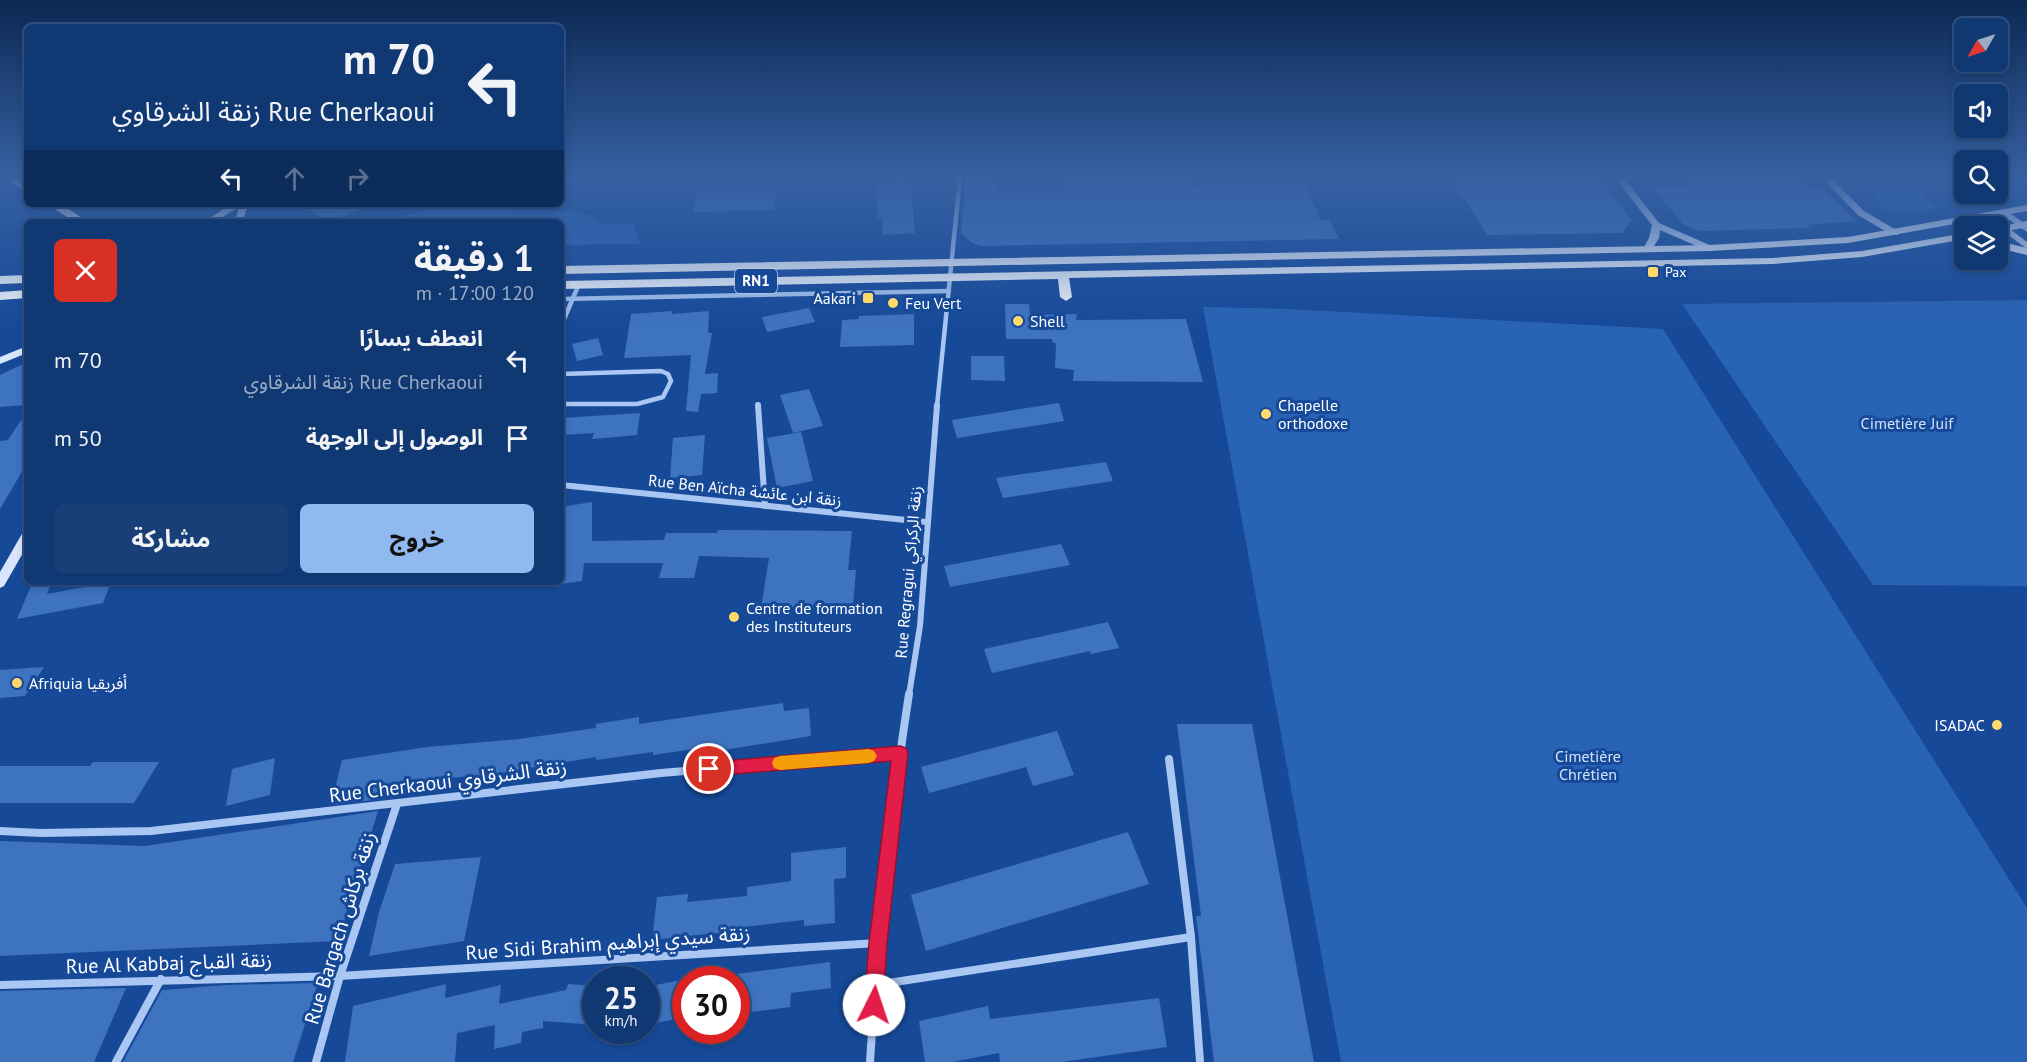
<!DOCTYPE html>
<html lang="ar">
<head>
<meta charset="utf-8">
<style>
	:root { --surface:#103873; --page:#193f78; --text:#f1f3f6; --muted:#9cacc4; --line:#305285; --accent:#90b9f0 }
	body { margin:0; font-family:"PT Sans","Noto Sans Arabic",sans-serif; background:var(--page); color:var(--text); direction:rtl; height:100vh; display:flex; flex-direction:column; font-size:22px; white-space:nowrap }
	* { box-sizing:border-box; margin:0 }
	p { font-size:20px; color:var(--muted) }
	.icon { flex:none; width:33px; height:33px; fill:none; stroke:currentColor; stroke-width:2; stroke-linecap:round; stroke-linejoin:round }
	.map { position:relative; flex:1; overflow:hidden; direction:ltr }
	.drawer { position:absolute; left:24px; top:219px; width:540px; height:366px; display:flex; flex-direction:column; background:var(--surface); border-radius:9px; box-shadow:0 3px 9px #0003,0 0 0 2px var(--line); direction:rtl }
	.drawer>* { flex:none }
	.banner { position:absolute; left:24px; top:24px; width:540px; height:183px; border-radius:9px; box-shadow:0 3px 9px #0003,0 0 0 2px var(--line); direction:rtl; background:#103873; color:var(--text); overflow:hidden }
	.needle { width:39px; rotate:231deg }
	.buttons { position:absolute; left:1954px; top:18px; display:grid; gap:12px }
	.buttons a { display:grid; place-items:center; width:54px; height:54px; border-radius:9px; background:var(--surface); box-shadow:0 3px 9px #0003,0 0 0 2px var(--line); font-size:30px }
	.speed { position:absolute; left:582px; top:966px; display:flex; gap:12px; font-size:30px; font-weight:700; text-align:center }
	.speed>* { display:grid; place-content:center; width:78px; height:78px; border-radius:50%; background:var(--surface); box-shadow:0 3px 9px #0003,0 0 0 2px var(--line); line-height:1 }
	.speed small { font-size:15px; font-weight:400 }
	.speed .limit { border:9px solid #d22; background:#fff; color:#111 }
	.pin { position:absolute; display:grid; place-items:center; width:51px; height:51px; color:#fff; margin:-26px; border:3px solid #fff; border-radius:50%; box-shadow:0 2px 6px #0007 }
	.me { position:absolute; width:66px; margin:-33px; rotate:4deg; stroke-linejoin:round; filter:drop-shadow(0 0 4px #0008) }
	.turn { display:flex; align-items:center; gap:21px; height:126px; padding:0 30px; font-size:27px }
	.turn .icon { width:78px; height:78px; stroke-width:2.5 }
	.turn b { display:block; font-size:42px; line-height:51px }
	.lanes { display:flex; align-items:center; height:57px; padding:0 30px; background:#0003; justify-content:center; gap:30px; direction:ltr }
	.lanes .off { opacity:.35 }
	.round { display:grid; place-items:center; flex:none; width:63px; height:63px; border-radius:9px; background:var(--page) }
	.summary { display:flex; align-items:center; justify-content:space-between; height:102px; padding:0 30px }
	h1 { font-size:36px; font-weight:700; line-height:45px }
	.button { display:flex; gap:12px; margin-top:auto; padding:12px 30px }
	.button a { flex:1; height:69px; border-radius:9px; background:var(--accent); color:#111; font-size:24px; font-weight:700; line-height:69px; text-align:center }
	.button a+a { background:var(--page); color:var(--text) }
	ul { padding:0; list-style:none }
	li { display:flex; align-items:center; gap:18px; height:78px; padding:0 30px }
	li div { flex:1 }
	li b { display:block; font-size:22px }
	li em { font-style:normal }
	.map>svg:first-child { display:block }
	.green { fill:#2963b6 }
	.building { fill:#3e73c0 }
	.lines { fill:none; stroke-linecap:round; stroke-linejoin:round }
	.street-far2 { stroke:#a9c7f2; stroke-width:4.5 }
	.street-far1 { stroke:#a9c7f2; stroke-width:6 }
	.street { stroke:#a9c7f2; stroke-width:8 }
	.secondary { fill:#d8e6fc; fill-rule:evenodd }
	.primary { fill:#f4f8ff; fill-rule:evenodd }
	.route { fill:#e11d48; stroke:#92132f; stroke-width:1.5 }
	.slow { fill:#f59e0b }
	.poi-dot { fill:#ffda6a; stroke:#164a99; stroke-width:2 }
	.labels { text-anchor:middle; stroke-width:6; stroke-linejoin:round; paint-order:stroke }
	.far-poi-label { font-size:14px; fill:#fff; stroke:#164a99; text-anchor:start }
	.shield { fill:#164a99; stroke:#b9c9e0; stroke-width:1.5 }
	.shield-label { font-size:15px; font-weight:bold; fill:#fff }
	.poi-label { font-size:16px; fill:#fff; stroke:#164a99; text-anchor:start }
	.park-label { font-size:16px; fill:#d1e3fc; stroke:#164a99 }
	.street-label { font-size:16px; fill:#fff; stroke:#164a99 }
	.near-street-label { font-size:20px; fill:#fff; stroke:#164a99 }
</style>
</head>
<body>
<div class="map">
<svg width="2027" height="1062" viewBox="0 0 2027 1062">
	<rect width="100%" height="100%" fill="#164a99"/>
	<g class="green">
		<path d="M1889,180l31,6 6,6 -2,3 14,13c-17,5 -56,12 -63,-11l17,-10z"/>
		<polygon points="423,210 575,211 593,216 596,221 601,223 633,224 640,244 561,245 561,222 387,222"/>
		<polygon points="2027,300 2027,586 1873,585 1682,304"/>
		<polygon points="1203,307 1288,309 1663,329 2027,908 2027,1062 1341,1062"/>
	</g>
	<g class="building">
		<polygon points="966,178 998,178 996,191 1064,190 1063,178 1190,178 1192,186 1306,183 1320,220 1330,220 1339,239 981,246 972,243 961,233"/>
		<polygon points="1451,178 1598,178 1632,220 1622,233 1487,235"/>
		<polygon points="1728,178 1796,178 1807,189 1823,188 1856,221 1807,225 1810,228 1699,231 1683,224 1652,188 1688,186 1683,180"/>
		<polygon points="910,179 915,233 883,235 882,218 878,218 875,181"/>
		<polygon points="777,191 774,210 693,212 697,192"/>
		<polygon points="302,204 374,204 374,205 326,222"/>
		<polygon points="1005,304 1029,304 1030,315 1077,314 1076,320 1186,319 1203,382 1073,381 1074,370 1055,368 1056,343 1053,343 1052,339 1006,339"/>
		<polygon points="809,308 815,322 767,332 762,317"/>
		<polygon points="672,311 672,314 709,311 708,333 712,333 705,374 718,373 717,393 701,394 698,412 686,411 691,355 624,358 631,314"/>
		<polygon points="914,314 914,345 840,347 842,320 859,319 859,316"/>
		<polygon points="598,338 603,355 577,361 572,344"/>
		<polygon points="971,356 1004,356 1005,381 971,380"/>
		<polygon points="27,362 27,405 0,407 0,375"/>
		<polygon points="809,389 823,426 793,433 780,395"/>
		<polygon points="1059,403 1064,421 957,438 952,420"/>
		<polygon points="27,411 27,463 0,509 0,441 8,440"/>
		<polygon points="640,413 637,435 592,439 594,433 561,435 561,418"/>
		<polygon points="801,432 813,481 777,488 767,438"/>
		<polygon points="705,435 702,475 670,478 673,438"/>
		<polygon points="1106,462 1113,481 1003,498 996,478"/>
		<polygon points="592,502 592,541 664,540 666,533 717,533 718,530 852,531 848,570 856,570 853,605 761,608 769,558 699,556 694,578 659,578 663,563 584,563 582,581 561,584 561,507"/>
		<polygon points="1061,544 1070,565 950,587 944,566"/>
		<polygon points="92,582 111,582 103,603 17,619 31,586 51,583 47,594 90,586"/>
		<polygon points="1108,622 1119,648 1091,654 1090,651 992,673 984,649"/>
		<polygon points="44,667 25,696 0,698 0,670"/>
		<polygon points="783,703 784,711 809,708 811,736 699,754 700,748 653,755 653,752 596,760 596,757 493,774 420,781 421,779 386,784 382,799 331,805 342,760 427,747 519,739 596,728 596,724 639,717 639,724"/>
		<polygon points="1177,724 1252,724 1314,1062 1214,1062 1196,916 1201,916"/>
		<polygon points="1057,731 1074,775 1033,786 1026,767 929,793 921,767"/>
		<polygon points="275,758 270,795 226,806 232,769"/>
		<polygon points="93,762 159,762 134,803 0,803 0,766 90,766"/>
		<polygon points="378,811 338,941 0,956 0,841 145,846"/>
		<polygon points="1128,832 1149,884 926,951 911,895"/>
		<polygon points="846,847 846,878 834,879 835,923 804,926 804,920 735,928 735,931 652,940 657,897 688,894 687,902 747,896 747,887 791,881 791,853"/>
		<polygon points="481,857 464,941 369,956 379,912 395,864"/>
		<polygon points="830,962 831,988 791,993 790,1007 736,1014 736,974"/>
		<polygon points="686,979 686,1017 646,1025 646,987"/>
		<polygon points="318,983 293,1062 123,1062 162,990 227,985"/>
		<polygon points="446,984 445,998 501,985 499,1004 566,990 568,984 596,986 596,1025 543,1021 543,1028 522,1032 521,1043 494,1049 495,1025 457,1033 455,1062 345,1062 353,1006"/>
		<polygon points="126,988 94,1062 0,1062 0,991"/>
		<polygon points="1159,998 1167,1047 1062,1062 1000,1062 999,1053 952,1062 925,1062 919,1021 988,1006 990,1019"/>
	</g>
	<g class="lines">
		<g class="street-far2">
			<polyline points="561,299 949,291"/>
			<polyline points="561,326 579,284"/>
			<polyline points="561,374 661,371 668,374 671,381 663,397 637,404 561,404"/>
			<polyline points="937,406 960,178"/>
		</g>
		<g class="street-far1">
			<polyline points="758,405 765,506"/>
			<polyline points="561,485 926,522"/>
			<polyline points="909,695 920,626 937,405"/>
		</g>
		<g class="street">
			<polyline points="1169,759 1191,937 1200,1062"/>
			<polyline points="0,831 41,833 151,831 661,773 900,753"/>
			<polyline points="0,985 340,976 878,943"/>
			<polyline points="875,985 1191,937"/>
			<polyline points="116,1062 161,979"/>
			<polyline points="316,1062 340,976 397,804"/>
			<path d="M870,1062c8,-123 20,-246 39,-368"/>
		</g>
		<g class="secondary">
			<polygon points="1615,178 1624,178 1659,223 1712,246 1712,250 1706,250 1660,230 1659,238 1651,251 1645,251 1643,249 1649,238 1652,225"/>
			<polygon points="1822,178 1831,178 1864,211 1898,231 1898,235 1892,235 1858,215"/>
			<polygon points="231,204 248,204 243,222 235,222 239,207 214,222 204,222"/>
			<polygon points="2005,210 2027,225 2027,232 2002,215 2001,213"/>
			<polygon points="1989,213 2027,242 2027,249 1986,218 1985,216"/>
			<polygon points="27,346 27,353 0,364 0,357"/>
			<polygon points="27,531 27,546 4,586 0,588 0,572 23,532"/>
		</g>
		<g class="primary">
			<polygon points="3,178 16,178 27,185 27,192"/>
			<polygon points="47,204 60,204 89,222 75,222"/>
			<polygon points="2027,205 2027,211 1848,243 1709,251 561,274 561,266 1709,245 1848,237"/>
			<polygon points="2027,221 2027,227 1998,233 1998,227"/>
			<polygon points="1965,233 1965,239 1862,257 1772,264 1069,278 1072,297 1066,301 1060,297 1058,279 561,289 561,281 1772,258 1862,251"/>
			<polygon points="1998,241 2027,248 2027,255 1998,248"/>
			<polygon points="27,275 27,283 0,284 0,276"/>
			<polygon points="27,290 27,298 0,300 0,292"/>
		</g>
	</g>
	<linearGradient id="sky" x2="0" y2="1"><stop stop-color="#0c2954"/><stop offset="0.54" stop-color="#3660a2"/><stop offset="1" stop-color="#3660a2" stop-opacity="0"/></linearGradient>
	<rect width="2027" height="327" fill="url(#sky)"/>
	<polygon class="route" points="900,746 906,748 908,753 887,943 883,1005 881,1011 874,1014 867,1011 864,1005 869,943 891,761 709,776 703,774 701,769 703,764 709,762"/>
	<polygon class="slow" points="869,749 874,751 877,756 874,761 869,763 780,770 774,768 772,763 774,758 780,756"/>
	<g class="poi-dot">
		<rect x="1647" y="266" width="12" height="12" rx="3"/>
		<rect x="862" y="292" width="12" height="12" rx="3"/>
		<circle cx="893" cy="303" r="6"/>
		<circle cx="1018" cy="321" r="6"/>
		<circle cx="1266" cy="414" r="6"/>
		<circle cx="734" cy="617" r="6"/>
		<circle cx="17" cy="683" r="6"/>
		<circle cx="1997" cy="725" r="6"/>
	</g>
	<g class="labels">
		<g class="far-poi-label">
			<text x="1665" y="277">Pax</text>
		</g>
		<rect class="shield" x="735" y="269" width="42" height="24" rx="4.5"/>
		<g class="shield-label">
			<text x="756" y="286">RN1</text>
		</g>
		<g class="poi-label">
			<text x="856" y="304" text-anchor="end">Aakari</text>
			<text x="905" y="309">Feu Vert</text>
			<text x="1030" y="327">Shell</text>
			<text x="1278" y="411">Chapelle<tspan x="1278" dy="18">orthodoxe</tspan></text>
			<text x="746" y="614">Centre de formation<tspan x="746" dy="18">des Instituteurs</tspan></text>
			<text x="29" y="689">Afriquia أفريقيا</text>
			<text x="1985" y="731" text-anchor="end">ISADAC</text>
		</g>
		<g class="park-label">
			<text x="1907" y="429">Cimetière Juif</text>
			<text x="1588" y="762">Cimetière<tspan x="1588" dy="18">Chrétien</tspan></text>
		</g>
		<g class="street-label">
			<text transform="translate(745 490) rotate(6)" y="6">Rue Ben Aïcha زنقة ابن عائشة</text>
			<text transform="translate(908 572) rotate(-85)" y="6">Rue Regragui زنقة الركراكي</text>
		</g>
		<g class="near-street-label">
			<text transform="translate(448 781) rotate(-7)" y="7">Rue Cherkaoui زنقة الشرقاوي</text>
			<text transform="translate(340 928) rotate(-73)" y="7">Rue Bargach زنقة بركاش</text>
			<text transform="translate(608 943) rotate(-4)" y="7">Rue Sidi Brahim زنقة سيدي إبراهيم</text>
			<text transform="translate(169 963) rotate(-2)" y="7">Rue Al Kabbaj زنقة القباج</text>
		</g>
	</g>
</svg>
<div class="buttons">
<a><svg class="needle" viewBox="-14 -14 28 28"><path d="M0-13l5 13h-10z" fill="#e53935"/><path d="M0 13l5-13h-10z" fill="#9cacc4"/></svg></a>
<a><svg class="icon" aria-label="sound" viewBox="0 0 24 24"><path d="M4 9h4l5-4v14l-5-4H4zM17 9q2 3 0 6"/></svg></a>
<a><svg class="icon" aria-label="search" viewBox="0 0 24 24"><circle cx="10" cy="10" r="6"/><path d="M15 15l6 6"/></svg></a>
<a><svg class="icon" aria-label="layers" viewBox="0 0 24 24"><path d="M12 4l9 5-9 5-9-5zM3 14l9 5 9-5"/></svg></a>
</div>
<div class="speed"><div>25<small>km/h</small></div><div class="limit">30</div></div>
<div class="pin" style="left:709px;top:769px;background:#d93025"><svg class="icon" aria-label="arrive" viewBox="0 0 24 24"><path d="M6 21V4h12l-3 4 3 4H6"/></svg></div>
<svg class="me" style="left:874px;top:1005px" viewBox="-20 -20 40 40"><circle r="19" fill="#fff"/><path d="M0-13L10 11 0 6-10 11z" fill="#e11d48"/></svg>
<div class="banner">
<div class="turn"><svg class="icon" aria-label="left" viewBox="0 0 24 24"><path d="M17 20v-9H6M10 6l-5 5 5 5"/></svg><div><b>70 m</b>Rue Cherkaoui زنقة الشرقاوي</div></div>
<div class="lanes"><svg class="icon" aria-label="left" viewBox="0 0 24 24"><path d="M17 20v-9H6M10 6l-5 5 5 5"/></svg><svg class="icon off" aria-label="ahead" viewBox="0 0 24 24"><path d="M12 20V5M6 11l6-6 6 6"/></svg><svg class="icon off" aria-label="right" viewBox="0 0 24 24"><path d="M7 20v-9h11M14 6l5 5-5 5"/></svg></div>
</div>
<section class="drawer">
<div class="summary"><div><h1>1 دقيقة</h1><p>120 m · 17:00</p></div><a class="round" style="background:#d93025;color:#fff"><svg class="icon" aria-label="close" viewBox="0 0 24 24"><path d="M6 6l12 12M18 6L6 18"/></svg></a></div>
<ul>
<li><svg class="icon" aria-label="left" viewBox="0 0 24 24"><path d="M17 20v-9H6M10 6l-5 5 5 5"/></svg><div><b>انعطف يسارًا</b><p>Rue Cherkaoui زنقة الشرقاوي</p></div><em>70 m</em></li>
<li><svg class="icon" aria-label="arrive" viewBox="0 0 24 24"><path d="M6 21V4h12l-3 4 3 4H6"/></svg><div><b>الوصول إلى الوجهة</b></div><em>50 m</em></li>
</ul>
<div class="button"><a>خروج</a><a>مشاركة</a></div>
</section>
</div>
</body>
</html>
